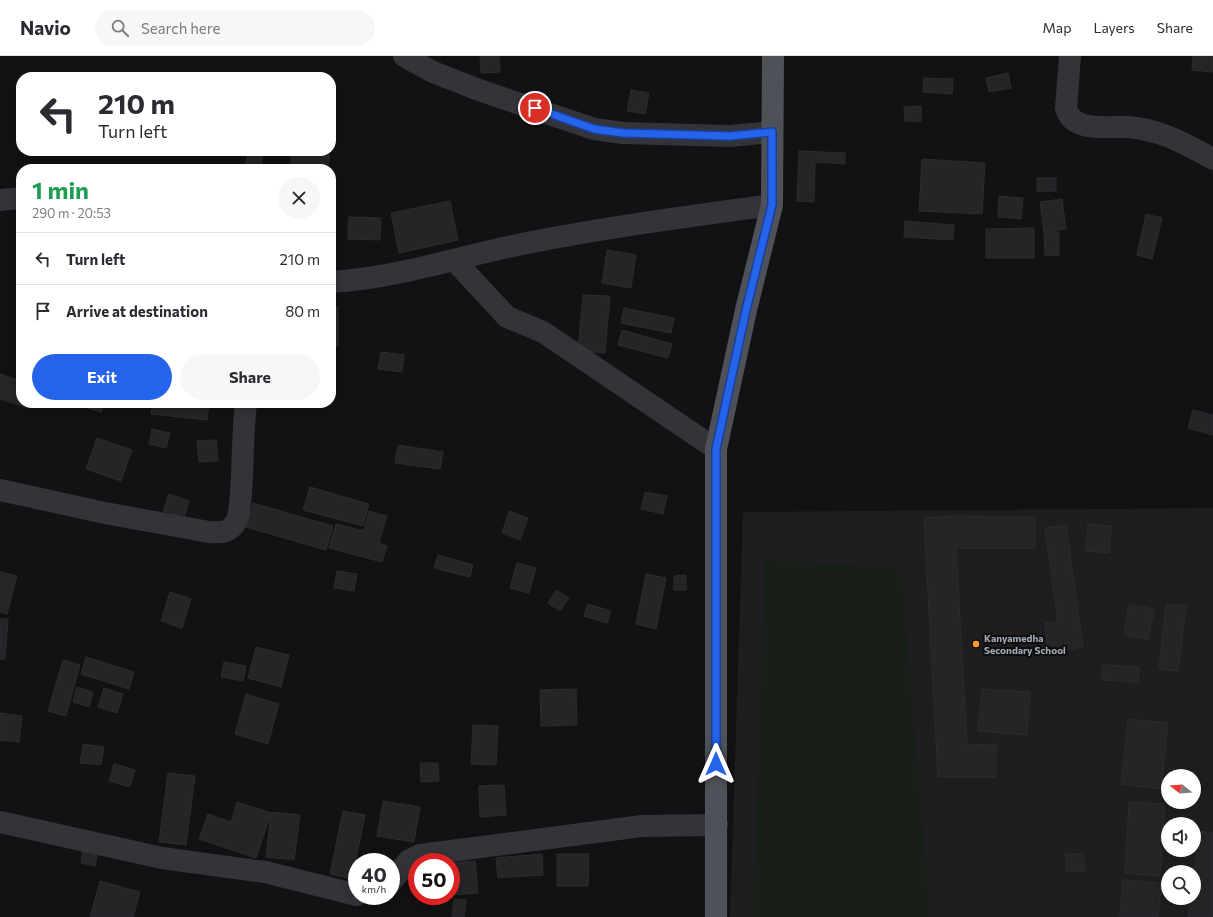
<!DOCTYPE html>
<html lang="en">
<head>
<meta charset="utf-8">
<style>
	:root { --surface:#fff; --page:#f7f7f7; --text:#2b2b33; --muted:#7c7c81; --line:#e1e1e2; --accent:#2563eb }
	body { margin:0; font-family:Commissioner,sans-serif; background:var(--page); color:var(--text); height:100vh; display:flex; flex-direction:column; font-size:15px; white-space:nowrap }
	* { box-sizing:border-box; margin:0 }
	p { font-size:13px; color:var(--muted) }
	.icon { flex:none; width:22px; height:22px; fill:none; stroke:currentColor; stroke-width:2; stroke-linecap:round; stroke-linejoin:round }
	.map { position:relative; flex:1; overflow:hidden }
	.drawer { position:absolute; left:16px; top:108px; width:320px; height:244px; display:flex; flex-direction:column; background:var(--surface); border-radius:16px; box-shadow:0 2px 10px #0003 }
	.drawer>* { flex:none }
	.guide { position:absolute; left:16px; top:16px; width:320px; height:84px; border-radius:16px; box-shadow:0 2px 10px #0003; background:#fff; color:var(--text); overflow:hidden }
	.needle { width:26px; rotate:287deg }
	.buttons { position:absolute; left:1161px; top:713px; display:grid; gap:8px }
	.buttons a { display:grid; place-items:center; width:40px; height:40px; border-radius:50%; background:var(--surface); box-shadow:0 2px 10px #0003; font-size:20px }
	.speed { position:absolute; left:348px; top:797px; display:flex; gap:8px; font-size:20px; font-weight:700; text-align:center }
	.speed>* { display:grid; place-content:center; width:52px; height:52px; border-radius:50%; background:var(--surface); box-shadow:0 2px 10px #0003; line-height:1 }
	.speed small { font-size:10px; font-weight:400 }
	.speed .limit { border:6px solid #d22; background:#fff; color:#111 }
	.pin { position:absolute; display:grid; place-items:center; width:34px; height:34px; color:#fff; margin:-17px; border:2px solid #fff; border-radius:50%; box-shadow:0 1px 4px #0007 }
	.me { position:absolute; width:44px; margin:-22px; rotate:0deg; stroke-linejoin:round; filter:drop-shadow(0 0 3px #0008) }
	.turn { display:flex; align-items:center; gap:14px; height:84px; padding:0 16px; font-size:18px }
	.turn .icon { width:52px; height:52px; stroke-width:2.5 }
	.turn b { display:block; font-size:28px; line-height:34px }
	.round { display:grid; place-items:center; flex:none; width:42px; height:42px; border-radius:21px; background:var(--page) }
	.head { display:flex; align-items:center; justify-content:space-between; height:68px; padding:0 16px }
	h1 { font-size:24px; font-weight:700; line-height:30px; color:#1e9e55 }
	.cta { display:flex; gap:8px; margin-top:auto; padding:8px 16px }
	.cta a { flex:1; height:46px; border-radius:24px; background:var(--accent); color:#fff; font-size:16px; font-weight:700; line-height:46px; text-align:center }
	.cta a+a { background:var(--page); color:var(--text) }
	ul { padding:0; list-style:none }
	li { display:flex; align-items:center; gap:12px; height:52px; padding:0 16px; border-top:1px solid var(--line) }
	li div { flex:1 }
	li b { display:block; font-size:15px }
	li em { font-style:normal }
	header { display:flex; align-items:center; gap:24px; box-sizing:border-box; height:56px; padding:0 20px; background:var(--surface); border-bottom:1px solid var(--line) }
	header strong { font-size:19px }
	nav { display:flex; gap:22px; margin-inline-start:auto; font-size:14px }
	.search { width:280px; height:36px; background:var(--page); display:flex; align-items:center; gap:10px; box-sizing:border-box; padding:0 14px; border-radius:22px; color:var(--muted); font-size:15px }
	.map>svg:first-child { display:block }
	.built { fill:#1e1e21; fill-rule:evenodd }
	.green { fill:#181f18 }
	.building { fill:#252528; stroke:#2c2c30 }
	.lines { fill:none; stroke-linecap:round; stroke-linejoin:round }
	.minor { stroke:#333439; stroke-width:22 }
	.major { stroke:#4e5258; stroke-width:22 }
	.route-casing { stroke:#184099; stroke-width:10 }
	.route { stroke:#2563eb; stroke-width:7 }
	.poi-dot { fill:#ff9b1f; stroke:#0d0d0f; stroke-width:1.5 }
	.labels { text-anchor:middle; stroke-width:4; stroke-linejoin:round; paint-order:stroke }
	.poi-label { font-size:10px; font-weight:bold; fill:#a2aab6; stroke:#0d0d0f; text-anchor:start }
</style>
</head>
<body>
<header>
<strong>Navio</strong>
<div class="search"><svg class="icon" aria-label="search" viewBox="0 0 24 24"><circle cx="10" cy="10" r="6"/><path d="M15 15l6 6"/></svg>Search here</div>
<nav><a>Map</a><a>Layers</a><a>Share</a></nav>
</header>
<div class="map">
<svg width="1213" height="861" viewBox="0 0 1213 861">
	<rect width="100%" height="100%" fill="#121214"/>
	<path class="built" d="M1213,452v353l-2,56h-481l13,-405zM1168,720h26v26h-26zM1168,768h26v26h-26zM1168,816h26v26h-26z"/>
	<polygon class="green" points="765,504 901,512 930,861 753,861"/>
	<g class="building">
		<polygon points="480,0 499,0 500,16 481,17"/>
		<polygon points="1193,0 1213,0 1213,16 1192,14"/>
		<polygon points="1008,17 1011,32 989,36 986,22"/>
		<polygon points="924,22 953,23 952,38 923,36"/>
		<polygon points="631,34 649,37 645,58 627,55"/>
		<polygon points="331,48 334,48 331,82"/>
		<polygon points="921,50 921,65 905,65 904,51"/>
		<polygon points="249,95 264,95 260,113 244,112"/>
		<polygon points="292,95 330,95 328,112 291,109"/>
		<polygon points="799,95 845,97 845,108 815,106 814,146 797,145"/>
		<polygon points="922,103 985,107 982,158 919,155"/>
		<rect x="1037" y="122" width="19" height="13"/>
		<polygon points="999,140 1023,142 1021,163 998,161"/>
		<polygon points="1062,143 1066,173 1044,176 1040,146"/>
		<polygon points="450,145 458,184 399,197 391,157"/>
		<polygon points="1146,158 1162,162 1152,203 1137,199"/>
		<polygon points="349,161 381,162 380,184 348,183"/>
		<polygon points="905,165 954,169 953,184 904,181"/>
		<polygon points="1034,172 1034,202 986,202 986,173"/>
		<polygon points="1044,176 1059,176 1059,199 1045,200"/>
		<polygon points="607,194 636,199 631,232 602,227"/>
		<polygon points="583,239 610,240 605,297 578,295"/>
		<rect x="331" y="251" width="7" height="39"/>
		<polygon points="624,252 674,262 671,277 621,267"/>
		<polygon points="622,274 672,288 668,302 618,289"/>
		<polygon points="381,296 404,299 402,316 378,313"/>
		<polygon points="0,318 21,325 21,347 30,347 28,352 0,343"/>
		<polygon points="82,347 104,347 101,356 81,350"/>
		<polygon points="153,347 209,347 207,364 151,358"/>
		<polygon points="1193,354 1213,359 1213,379 1188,372"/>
		<polygon points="152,373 170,377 166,392 149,388"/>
		<polygon points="97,382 132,394 121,425 86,413"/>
		<polygon points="216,384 218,405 199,406 197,385"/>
		<polygon points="398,389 443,396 440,413 395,407"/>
		<polygon points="310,431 369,448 363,470 303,454"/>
		<polygon points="645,436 667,440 663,458 641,453"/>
		<polygon points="169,438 189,445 184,462 163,455"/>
		<polygon points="253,447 333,470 326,494 246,471"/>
		<polygon points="369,455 387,460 379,487 387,490 382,506 329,492 336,468 364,475"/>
		<polygon points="509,455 528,462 520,484 502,477"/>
		<polygon points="954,460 1035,461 1035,492 956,492 967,689 996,688 996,721 938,721 924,462"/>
		<polygon points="1088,468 1111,470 1109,497 1086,495"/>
		<polygon points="1066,469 1083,591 1048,596 1045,567 1058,566 1045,472"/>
		<polygon points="438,499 473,509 470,521 434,512"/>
		<polygon points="517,507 536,512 529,537 510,532"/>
		<polygon points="337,515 357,518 354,535 334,532"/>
		<polygon points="0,516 17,520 7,558 0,556"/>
		<polygon points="646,518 666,522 656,573 636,568"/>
		<polygon points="686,519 686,534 674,534 674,520"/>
		<polygon points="556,534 569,542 560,555 548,547"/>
		<polygon points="170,536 191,543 182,572 161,565"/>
		<polygon points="588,548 611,555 607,567 584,560"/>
		<polygon points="1166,548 1186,550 1178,615 1159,613"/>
		<polygon points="1129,549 1154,553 1148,583 1124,579"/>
		<polygon points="0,563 8,563 5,603 0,603"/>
		<polygon points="256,591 289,599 281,631 248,622"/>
		<polygon points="86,601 134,616 129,633 81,618"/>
		<polygon points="63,604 80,609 66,660 48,655"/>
		<polygon points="224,606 246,610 243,625 221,621"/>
		<polygon points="1103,609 1139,611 1138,626 1102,624"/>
		<polygon points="77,631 93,636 89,651 73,646"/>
		<polygon points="104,632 123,638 117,657 98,651"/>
		<polygon points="576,633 577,669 541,670 540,634"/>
		<polygon points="982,633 1030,636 1027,679 978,675"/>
		<polygon points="246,638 279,648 268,688 235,678"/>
		<polygon points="0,657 22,660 19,686 0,684"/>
		<polygon points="1128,663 1168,667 1161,733 1121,728"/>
		<polygon points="473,669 498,670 496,709 471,708"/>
		<polygon points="83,688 104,691 101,709 80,707"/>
		<polygon points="420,707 438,707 439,725 421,726"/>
		<polygon points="114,708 135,714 130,731 109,725"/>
		<polygon points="168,717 195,720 186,789 159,786"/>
		<polygon points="504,729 506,759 480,761 479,730"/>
		<polygon points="383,745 420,751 414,786 377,780"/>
		<polygon points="237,746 271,757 256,802 199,783 208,758 231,766"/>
		<polygon points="1129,746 1165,748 1160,820 1125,817"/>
		<polygon points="343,755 365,759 352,823 330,818"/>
		<polygon points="271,756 300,759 294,804 266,801"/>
		<polygon points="1199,775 1213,777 1213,861 1188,861 1191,842 1194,842 1194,816"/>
		<polygon points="83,793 98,795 95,810 81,807"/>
		<polygon points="542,798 543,819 498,822 496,802"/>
		<polygon points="557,798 589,798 588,830 557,830"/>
		<rect x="1066" y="798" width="18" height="17"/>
		<polygon points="475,805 478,837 451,839 451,807"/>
		<polygon points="1123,824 1161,827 1158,861 1120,861"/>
		<polygon points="100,825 140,836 133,861 90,861"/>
		<polygon points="454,843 466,844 464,861 452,861"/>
	</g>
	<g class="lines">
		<g class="minor">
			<polyline points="404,0 433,16 479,34 594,73 623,77 730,80 772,76"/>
			<path d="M1070,0l-4,52c6,25 42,18 62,19 11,1 25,4 36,8 17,6 33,15 49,24"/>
			<polyline points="0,144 21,142"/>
			<polyline points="454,204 507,261 543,276 716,393"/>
			<path d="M331,226c67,-4 130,-26 196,-39 81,-16 163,-27 245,-38"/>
			<path d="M0,434l105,23 104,19c12,1 22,1 28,-12 4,-10 4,-32 5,-43 1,-25 1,-49 4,-74"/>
			<polyline points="0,766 162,802 265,816 357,839"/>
			<polyline points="391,826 409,804 420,799 642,770 717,769"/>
		</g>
		<polyline class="major" points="716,861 716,393 746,254 772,149 773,0"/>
	</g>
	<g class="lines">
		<g class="route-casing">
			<polyline id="route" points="535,52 594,73 623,77 730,80 772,76 772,149 746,254 716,393 716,708"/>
		</g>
		<use href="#route" class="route"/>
	</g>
	<circle class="poi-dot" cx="976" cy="588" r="4"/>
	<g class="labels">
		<g class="poi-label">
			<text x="984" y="586">Kanyamedha<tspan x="984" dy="12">Secondary School</tspan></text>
		</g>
	</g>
</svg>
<div class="buttons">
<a><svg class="needle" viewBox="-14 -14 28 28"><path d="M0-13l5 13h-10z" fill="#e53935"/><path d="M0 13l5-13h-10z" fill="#7c7c81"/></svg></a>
<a><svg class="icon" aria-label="sound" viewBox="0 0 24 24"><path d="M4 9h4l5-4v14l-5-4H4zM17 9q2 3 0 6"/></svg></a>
<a><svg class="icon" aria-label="search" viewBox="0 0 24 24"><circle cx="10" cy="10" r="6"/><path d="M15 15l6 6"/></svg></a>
</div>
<div class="speed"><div>40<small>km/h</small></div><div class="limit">50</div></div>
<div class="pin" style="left:535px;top:52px;background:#d93025"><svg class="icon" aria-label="arrive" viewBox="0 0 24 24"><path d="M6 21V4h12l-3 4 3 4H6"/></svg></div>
<svg class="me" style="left:716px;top:708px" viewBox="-20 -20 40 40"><path d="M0-17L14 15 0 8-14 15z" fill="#2563eb" stroke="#fff" stroke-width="4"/></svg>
<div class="guide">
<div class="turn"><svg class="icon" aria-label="left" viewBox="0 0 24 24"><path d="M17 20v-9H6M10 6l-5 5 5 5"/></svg><div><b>210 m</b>Turn left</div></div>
</div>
<section class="drawer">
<div class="head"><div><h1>1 min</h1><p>290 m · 20:53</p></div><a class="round"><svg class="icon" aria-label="close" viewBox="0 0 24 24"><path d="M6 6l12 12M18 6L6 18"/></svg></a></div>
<ul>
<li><svg class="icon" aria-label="left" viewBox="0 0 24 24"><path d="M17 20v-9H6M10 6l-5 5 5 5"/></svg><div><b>Turn left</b></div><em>210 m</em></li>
<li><svg class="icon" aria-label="arrive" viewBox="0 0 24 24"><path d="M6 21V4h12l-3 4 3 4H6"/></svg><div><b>Arrive at destination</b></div><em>80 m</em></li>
</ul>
<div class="cta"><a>Exit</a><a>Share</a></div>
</section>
</div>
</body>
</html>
